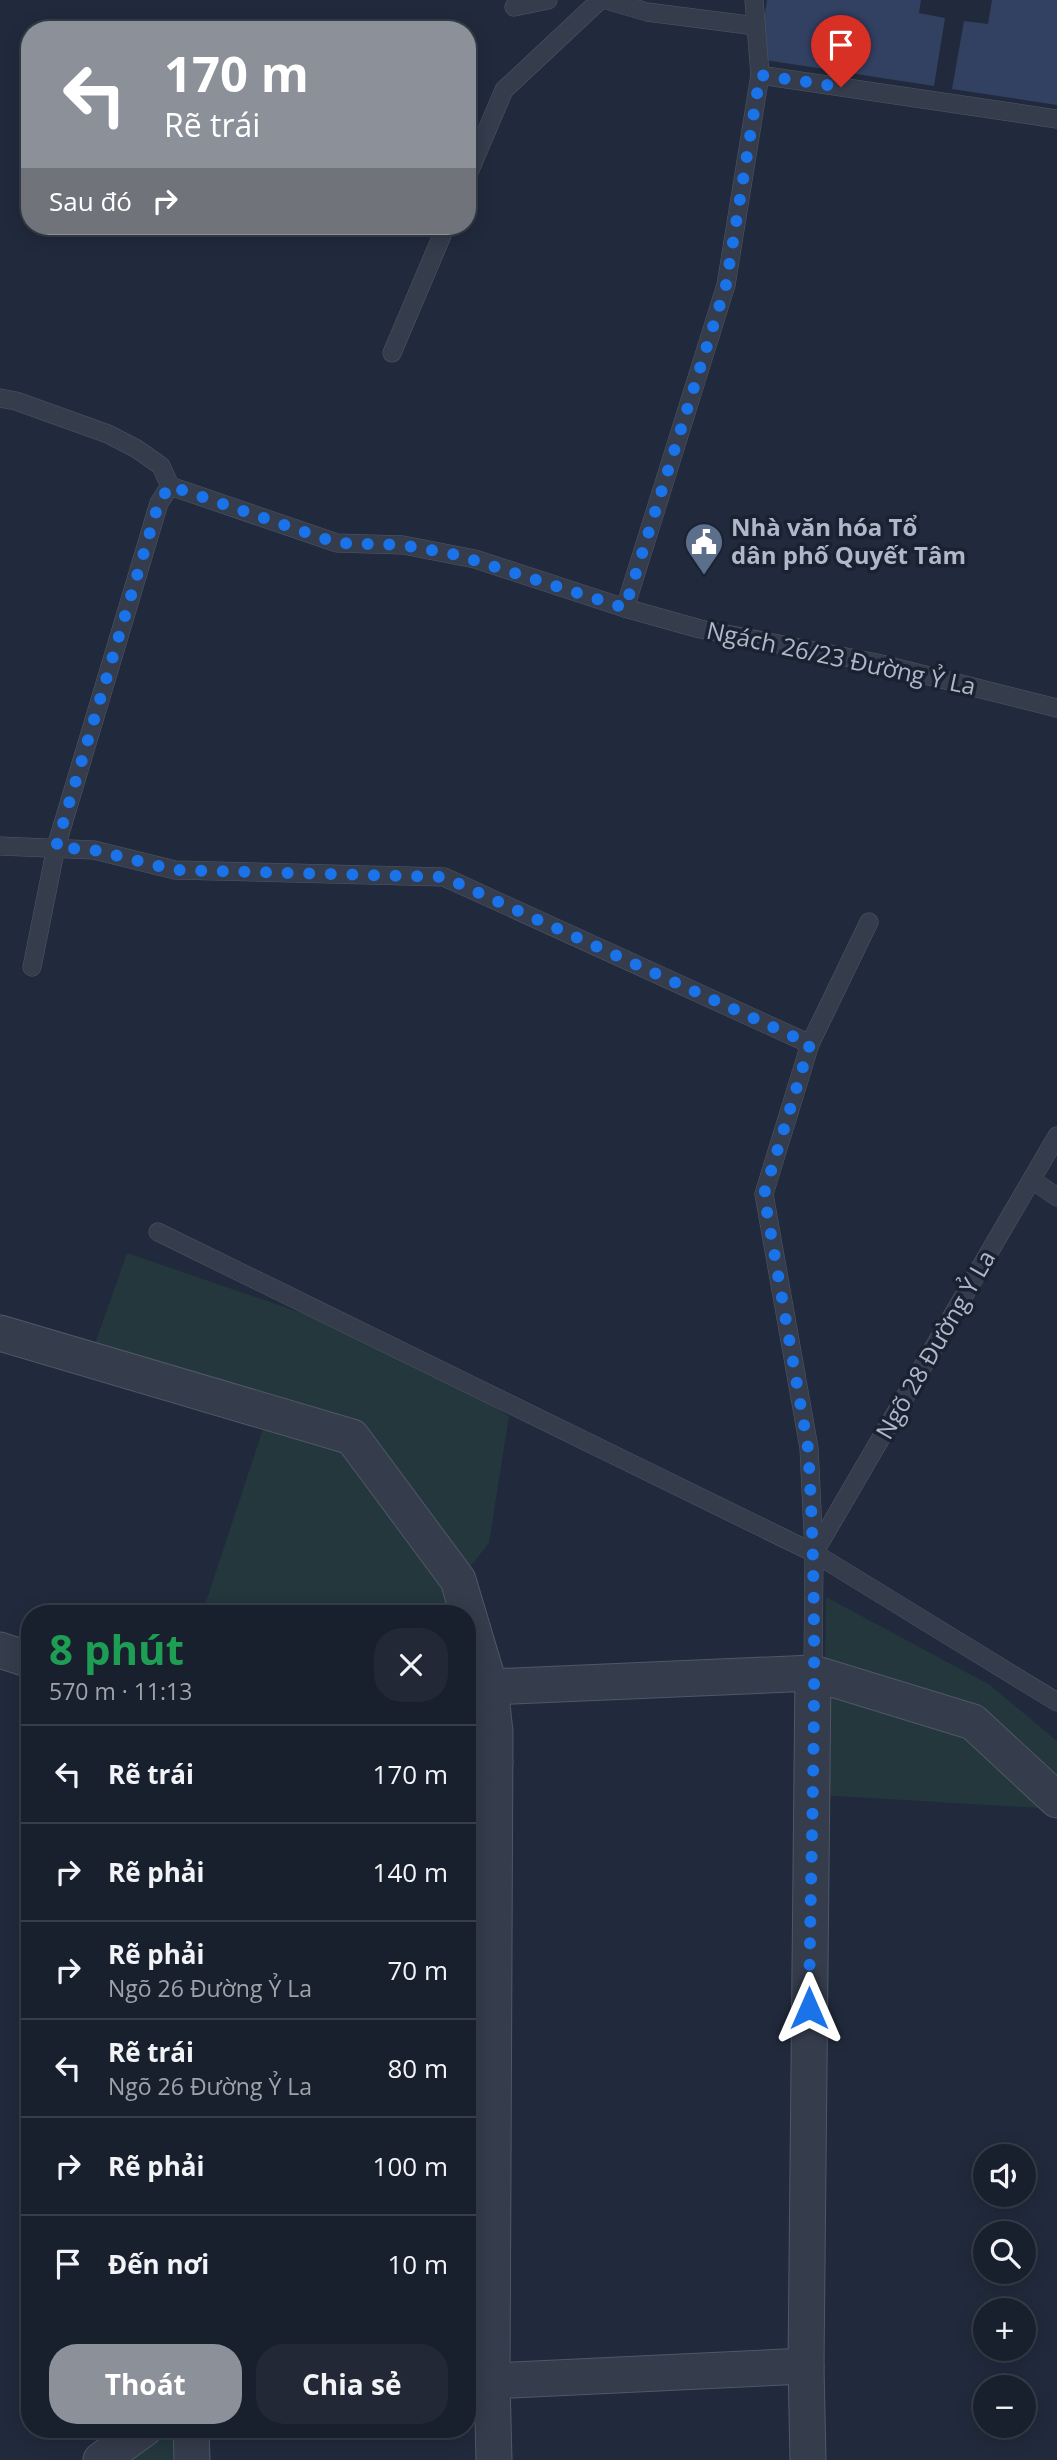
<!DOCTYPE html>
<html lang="vi">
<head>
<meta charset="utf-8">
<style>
	:root { --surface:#19202d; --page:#222835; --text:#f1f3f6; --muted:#9fa3aa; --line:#373e49; --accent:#8c9099 }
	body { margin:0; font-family:"Open Sans",sans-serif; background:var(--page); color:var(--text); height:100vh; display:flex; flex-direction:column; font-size:26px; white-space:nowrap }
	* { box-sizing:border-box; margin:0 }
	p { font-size:23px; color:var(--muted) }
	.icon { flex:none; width:38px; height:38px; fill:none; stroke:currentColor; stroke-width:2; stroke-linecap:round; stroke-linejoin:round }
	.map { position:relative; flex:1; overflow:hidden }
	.details { position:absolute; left:21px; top:1605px; width:455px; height:833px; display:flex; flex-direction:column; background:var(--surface); border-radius:28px; box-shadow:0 4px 18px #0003,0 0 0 2px var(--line) }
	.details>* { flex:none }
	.top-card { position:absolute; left:21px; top:21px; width:455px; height:214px; border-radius:28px; box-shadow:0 4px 18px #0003,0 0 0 2px var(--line); background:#8c9099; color:#fff; overflow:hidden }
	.tools { position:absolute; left:973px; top:2144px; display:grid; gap:14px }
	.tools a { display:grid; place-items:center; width:63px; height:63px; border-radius:50%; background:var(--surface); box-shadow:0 4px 18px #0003,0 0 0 2px var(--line); font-size:35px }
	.pin { position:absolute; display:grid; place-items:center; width:60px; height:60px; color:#fff; margin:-72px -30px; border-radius:50% 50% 50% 0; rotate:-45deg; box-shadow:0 0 7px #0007 }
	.pin .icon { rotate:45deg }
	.me { position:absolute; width:77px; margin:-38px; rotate:0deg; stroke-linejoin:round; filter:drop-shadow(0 0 5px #0008) }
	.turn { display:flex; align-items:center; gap:24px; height:147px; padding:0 28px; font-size:32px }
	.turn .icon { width:91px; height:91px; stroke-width:2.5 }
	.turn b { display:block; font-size:49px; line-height:60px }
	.then { display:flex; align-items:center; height:66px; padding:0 28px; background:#0003; gap:14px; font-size:26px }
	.round { display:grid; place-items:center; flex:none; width:74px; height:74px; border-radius:28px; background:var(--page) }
	.overview { display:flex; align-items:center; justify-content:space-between; height:119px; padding:0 28px }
	h1 { font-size:42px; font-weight:700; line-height:52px; color:#1e9e55 }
	.button { display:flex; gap:14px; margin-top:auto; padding:14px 28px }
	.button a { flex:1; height:80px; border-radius:28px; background:var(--accent); color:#fff; font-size:28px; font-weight:700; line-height:80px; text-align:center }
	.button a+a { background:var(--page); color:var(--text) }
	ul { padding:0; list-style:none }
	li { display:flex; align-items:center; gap:21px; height:98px; padding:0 28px; border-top:2px solid var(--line) }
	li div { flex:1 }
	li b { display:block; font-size:26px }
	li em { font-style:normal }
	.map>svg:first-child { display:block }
	.green { fill:#23373d }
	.water { fill:#324062 }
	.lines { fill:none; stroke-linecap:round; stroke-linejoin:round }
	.service-casing { stroke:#505767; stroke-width:19 }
	.minor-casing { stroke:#505767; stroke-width:37 }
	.service { stroke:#353c4c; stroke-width:18 }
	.minor { stroke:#353c4c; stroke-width:35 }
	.route { stroke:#1a73e8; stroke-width:12; stroke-dasharray:0 21.6 }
	.labels { text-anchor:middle; stroke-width:7; stroke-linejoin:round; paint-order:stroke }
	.poi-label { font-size:24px; font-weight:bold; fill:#b0b7c8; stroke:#1a2131; text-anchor:start }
	.street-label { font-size:24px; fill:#b0b7c8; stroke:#1a2131 }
</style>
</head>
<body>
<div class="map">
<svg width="1057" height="2460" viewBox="0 0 1057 2460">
	<rect width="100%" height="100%" fill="#212a3c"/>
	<g class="green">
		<polygon points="127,1253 392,1344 509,1416 489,1543 460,1579 353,1435 90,1358"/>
		<polygon points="267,1417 349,1441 464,1614 202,1614"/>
		<polygon points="826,1597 990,1685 1057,1741 1057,1790 973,1722 825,1666"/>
		<polygon points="818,1680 971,1725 1057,1809 820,1795"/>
		<polygon points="149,2429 188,2429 189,2460 106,2460"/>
	</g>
	<g class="water">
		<polygon points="767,0 921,0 919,13 945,18 934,86 758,59"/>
		<polygon points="992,0 1057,0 1057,105 952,89 964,21 988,24"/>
	</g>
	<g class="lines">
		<g class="service-casing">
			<g id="service">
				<polyline points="606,0 647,12 756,26"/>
				<polyline points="514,7 548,0"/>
				<polyline points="760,75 1057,119"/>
				<polyline points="467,177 504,90 600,0"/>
				<polyline points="392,353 446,226"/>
				<polyline points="0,398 16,401 108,434 137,449 161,466 170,486"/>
				<polyline points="170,486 337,543 403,545 475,559 625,608 700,629 877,663 1057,708"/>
				<polyline points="625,608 726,285 760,75 754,0"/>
				<polyline points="0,846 94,850 175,870 444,877 810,1044"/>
				<polyline points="32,967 56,847 159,503 170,486"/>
				<polyline points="1032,1180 1057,1197"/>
				<polyline points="158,1232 814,1553 1057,1702"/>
				<polyline points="814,1553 1057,1136"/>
				<polyline points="813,1673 814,1553 809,1448 764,1194 810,1044 869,922"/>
			</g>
		</g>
		<g class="minor-casing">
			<g id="minor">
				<polyline points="0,1333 352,1437 458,1580 490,1687 495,1732 492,2381 494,2460"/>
				<polyline points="0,1650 30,1660"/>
				<polyline points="813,1673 973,1722 1057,1800"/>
				<polyline points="467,1688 813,1673 806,2366 808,2460"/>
				<polyline points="467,1735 495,1762"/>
				<polyline points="471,2382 806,2366"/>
				<polyline points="191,2429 192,2460"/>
				<polyline points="101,2460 144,2429"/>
			</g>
		</g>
		<use href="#service" class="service"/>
		<use href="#minor" class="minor"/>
	</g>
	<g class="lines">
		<path class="route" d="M809,2008c2,-186 11,-374 -1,-560l-44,-254 46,-150 -366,-167 -269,-7 -81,-20 -38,-3 103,-345 11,-16 167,57 66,2 54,10 168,53 101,-323 34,-210 81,12"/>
	</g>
	<defs>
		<g id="civic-pin" transform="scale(2.0125)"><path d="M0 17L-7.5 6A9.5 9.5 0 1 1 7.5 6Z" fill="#5c6f8a" stroke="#1a2131"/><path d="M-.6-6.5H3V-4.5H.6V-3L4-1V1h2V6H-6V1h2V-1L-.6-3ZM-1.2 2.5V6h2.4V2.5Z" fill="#fff"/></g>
	</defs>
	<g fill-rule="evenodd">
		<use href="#civic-pin" x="704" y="542"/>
	</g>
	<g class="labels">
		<g class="poi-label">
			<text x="731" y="536">Nhà văn hóa Tổ<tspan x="731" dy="28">dân phố Quyết Tâm</tspan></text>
		</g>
		<g class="street-label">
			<text transform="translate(841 659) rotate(12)" y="8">Ngách 26/23 Đường Ỷ La</text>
			<text transform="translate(936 1345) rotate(-60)" y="8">Ngõ 28 Đường Ỷ La</text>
		</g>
	</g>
</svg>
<div class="tools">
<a><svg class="icon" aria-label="sound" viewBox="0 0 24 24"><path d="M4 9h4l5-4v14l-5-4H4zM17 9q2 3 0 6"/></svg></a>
<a><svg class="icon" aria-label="search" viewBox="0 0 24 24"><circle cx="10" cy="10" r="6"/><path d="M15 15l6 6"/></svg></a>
<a>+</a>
<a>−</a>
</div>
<div class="pin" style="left:841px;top:87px;background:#d93025"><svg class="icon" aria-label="arrive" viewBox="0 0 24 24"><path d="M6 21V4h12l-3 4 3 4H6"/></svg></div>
<svg class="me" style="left:809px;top:2008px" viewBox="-20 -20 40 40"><path d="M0-17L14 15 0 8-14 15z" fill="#1a73e8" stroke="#fff" stroke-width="4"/></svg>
<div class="top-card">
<div class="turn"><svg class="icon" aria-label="left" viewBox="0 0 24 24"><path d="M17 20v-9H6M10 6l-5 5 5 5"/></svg><div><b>170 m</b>Rẽ trái</div></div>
<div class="then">Sau đó<svg class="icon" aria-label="right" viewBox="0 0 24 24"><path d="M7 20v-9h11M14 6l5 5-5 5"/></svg></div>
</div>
<section class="details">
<div class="overview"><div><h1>8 phút</h1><p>570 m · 11:13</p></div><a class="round"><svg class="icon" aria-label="close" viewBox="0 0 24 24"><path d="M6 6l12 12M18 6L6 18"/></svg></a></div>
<ul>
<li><svg class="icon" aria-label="left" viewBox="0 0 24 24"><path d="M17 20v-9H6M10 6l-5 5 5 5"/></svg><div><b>Rẽ trái</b></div><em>170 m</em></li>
<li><svg class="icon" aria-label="right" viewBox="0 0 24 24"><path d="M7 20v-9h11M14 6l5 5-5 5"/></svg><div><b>Rẽ phải</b></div><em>140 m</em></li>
<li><svg class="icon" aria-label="right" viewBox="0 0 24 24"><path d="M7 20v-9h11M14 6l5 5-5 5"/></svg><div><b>Rẽ phải</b><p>Ngõ 26 Đường Ỷ La</p></div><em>70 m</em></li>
<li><svg class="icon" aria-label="left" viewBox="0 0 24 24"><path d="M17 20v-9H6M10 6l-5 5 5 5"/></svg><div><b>Rẽ trái</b><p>Ngõ 26 Đường Ỷ La</p></div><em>80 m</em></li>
<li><svg class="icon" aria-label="right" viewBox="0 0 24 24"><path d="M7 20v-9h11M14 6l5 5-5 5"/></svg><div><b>Rẽ phải</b></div><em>100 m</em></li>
<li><svg class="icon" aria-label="arrive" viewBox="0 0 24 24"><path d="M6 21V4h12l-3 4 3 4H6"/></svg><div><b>Đến nơi</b></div><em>10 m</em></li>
</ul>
<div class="button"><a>Thoát</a><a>Chia sẻ</a></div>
</section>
</div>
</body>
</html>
